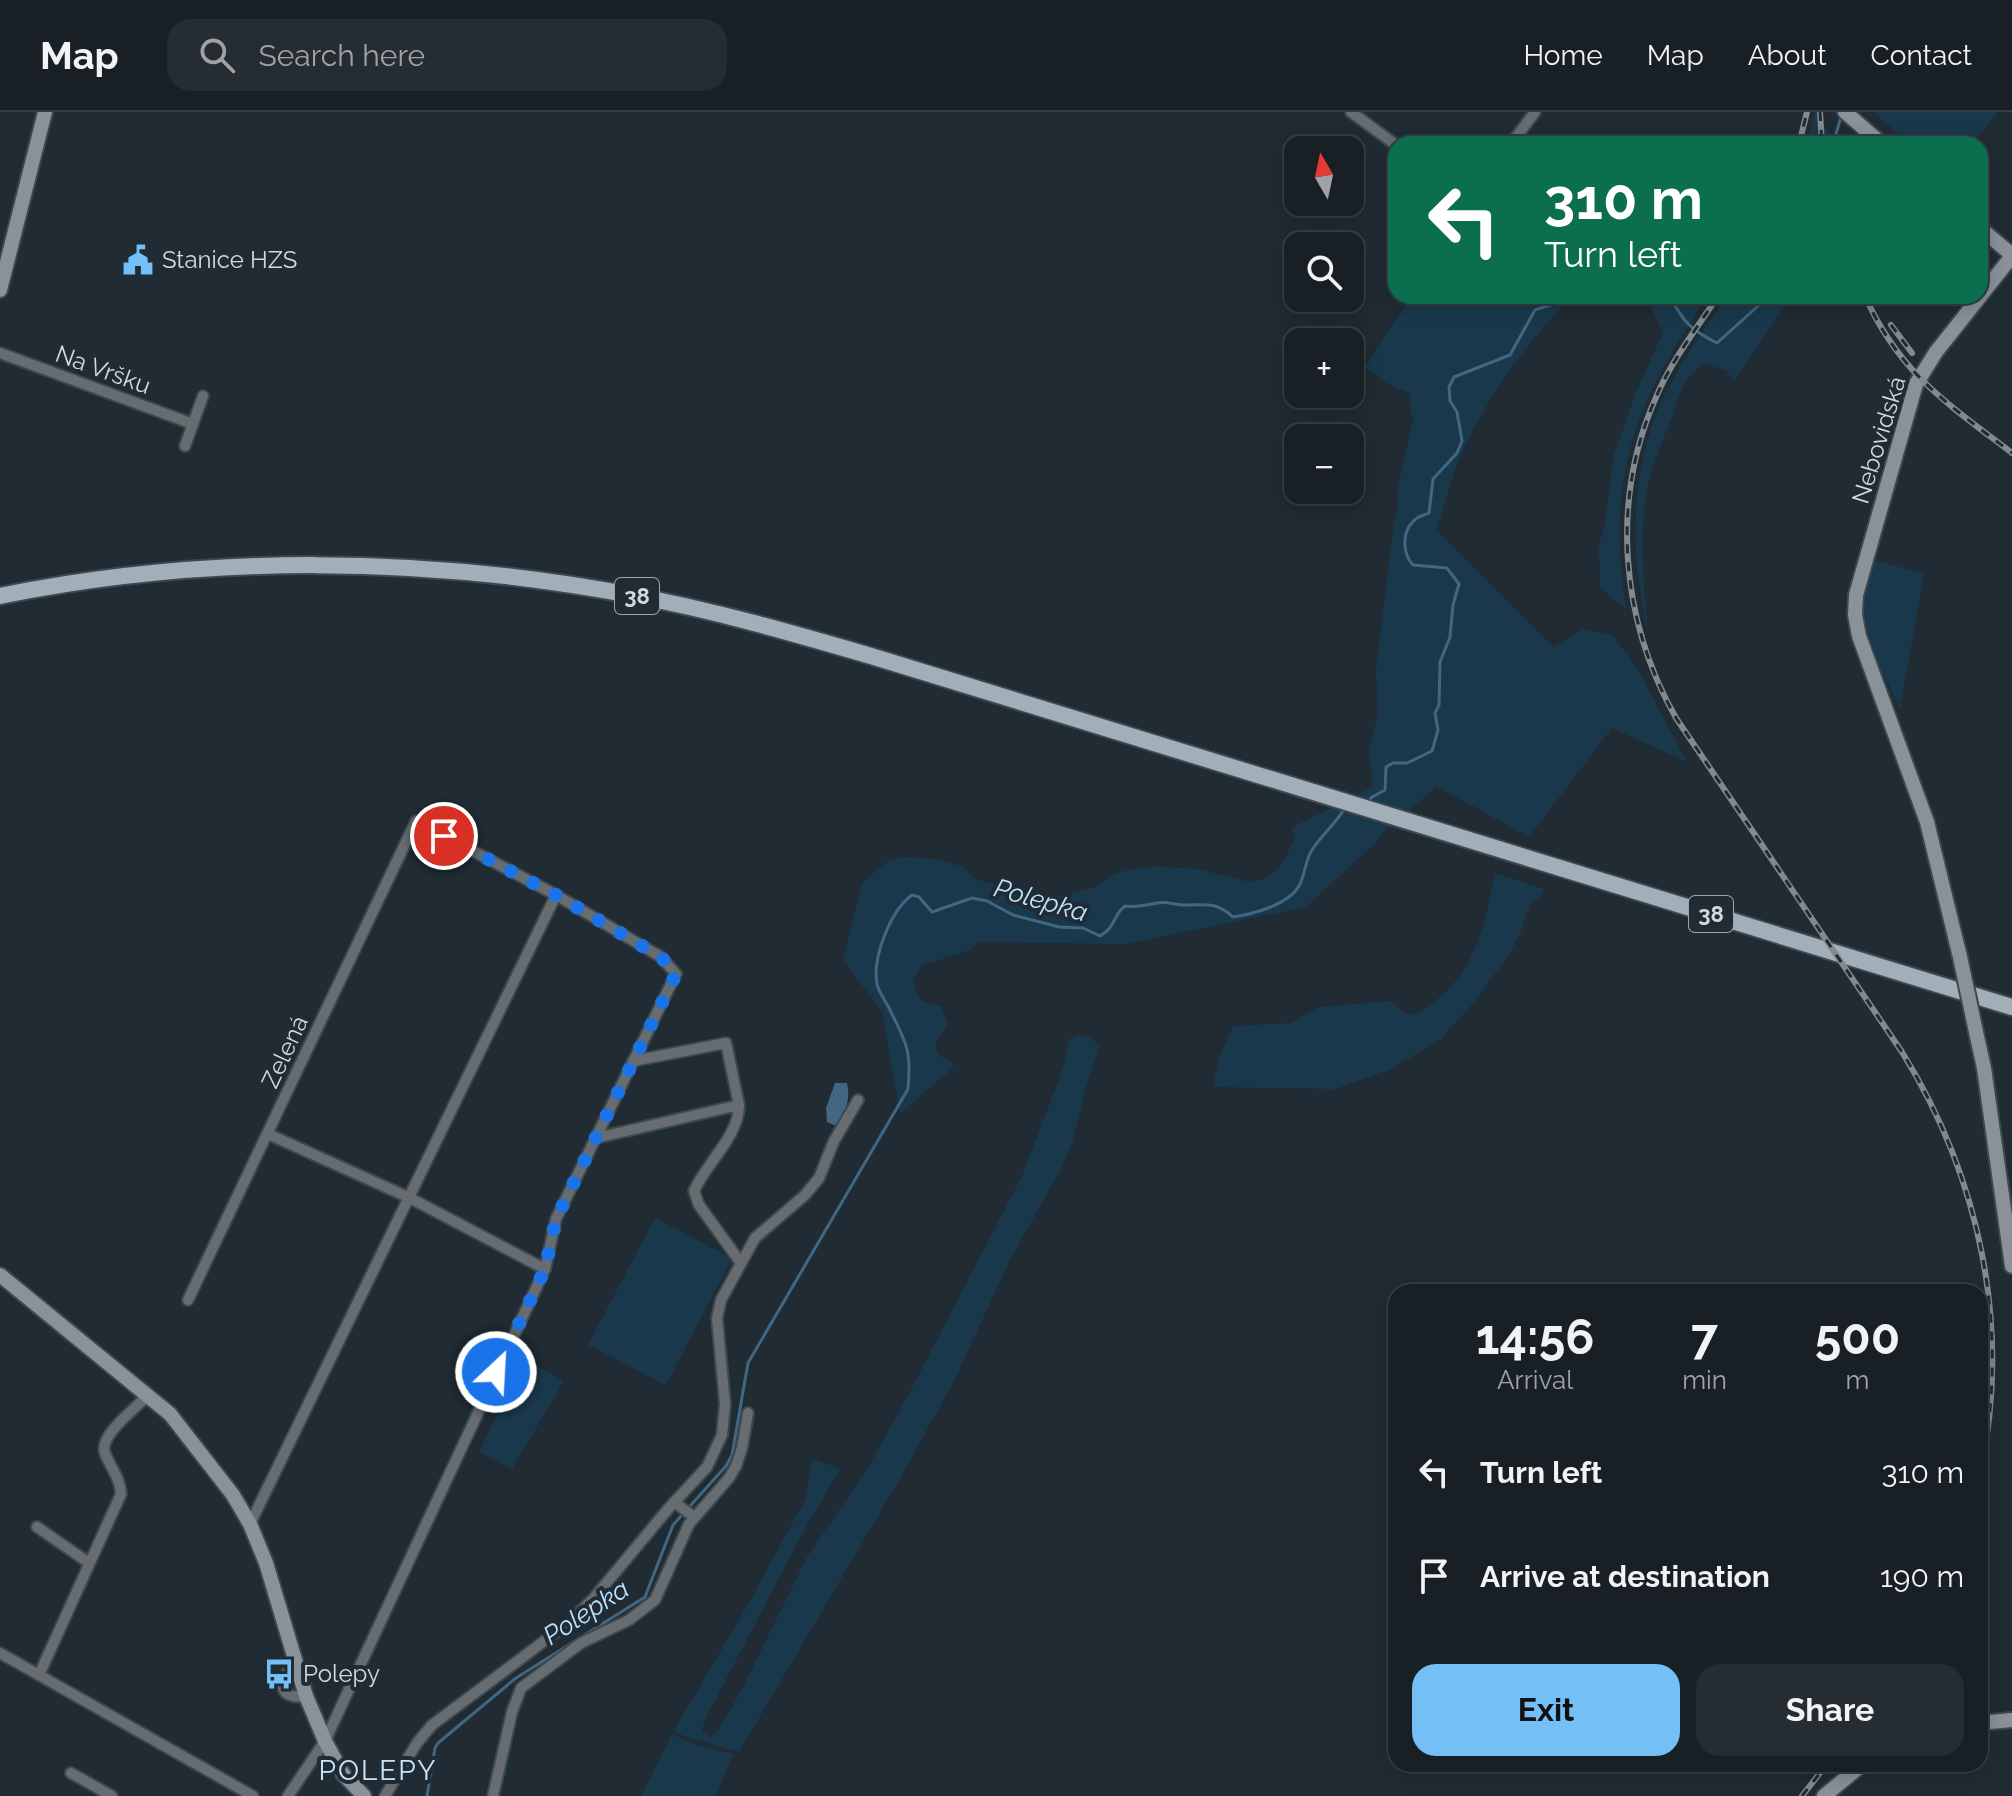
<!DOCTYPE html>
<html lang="en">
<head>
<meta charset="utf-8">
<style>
	:root { --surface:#182026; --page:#252d32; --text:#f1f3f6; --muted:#9fa3a7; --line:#363e43; --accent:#74c0f6 }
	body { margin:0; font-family:Raleway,sans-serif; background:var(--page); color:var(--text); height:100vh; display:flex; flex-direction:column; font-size:30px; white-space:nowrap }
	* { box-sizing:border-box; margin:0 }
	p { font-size:26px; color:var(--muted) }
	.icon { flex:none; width:44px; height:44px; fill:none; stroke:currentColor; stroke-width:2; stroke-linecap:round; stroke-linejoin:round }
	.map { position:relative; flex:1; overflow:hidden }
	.drawer { position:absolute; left:1388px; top:1172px; width:600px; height:488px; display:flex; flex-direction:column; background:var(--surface); border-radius:24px; box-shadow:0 4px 20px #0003,0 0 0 2px var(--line) }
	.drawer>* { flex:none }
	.guide { position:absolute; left:1388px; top:24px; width:600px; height:168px; border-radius:24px; box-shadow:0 4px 20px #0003,0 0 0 2px var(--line); background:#0b6e4f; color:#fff; overflow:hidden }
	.needle { width:52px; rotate:351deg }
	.fabs { position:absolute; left:1284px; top:24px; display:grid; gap:16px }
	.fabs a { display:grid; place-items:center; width:80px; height:80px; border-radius:16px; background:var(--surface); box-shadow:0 4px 20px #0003,0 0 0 2px var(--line); font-size:40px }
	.pin { position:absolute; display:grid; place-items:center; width:68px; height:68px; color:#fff; margin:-34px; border:4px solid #fff; border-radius:50%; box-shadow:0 2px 8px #0007 }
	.me { position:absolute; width:88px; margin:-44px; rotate:25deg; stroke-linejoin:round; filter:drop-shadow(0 0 6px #0008) }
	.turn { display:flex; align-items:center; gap:28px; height:168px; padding:0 24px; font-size:36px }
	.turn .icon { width:104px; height:104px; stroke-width:2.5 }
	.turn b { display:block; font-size:56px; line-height:68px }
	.eta { display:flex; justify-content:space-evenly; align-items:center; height:136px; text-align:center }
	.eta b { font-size:48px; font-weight:700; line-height:56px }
	.primary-button { display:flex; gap:16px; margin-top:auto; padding:16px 24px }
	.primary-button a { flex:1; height:92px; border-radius:24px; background:var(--accent); color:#111; font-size:32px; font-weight:700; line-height:92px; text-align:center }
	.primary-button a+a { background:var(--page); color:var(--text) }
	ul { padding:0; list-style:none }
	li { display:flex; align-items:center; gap:24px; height:104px; padding:0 24px }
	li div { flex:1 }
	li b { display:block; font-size:30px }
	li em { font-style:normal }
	header { display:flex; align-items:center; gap:48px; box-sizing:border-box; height:112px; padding:0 40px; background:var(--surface); border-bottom:2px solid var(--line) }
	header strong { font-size:38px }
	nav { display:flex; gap:44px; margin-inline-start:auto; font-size:28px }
	.search { width:560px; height:72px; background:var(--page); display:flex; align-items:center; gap:20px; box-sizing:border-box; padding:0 28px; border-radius:24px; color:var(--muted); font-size:30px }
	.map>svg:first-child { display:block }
	.green { fill:#1a384c }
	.water { fill:#416782 }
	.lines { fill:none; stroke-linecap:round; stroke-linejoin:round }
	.stream { stroke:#416782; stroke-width:3 }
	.street-casing { stroke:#3c474e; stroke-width:14 }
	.secondary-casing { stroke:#3c474e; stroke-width:18 }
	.primary-casing { stroke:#3c474e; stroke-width:20 }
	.street { stroke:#676c70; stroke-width:10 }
	.secondary { stroke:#899299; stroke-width:14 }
	.primary { stroke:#a3afb8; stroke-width:16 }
	.rail-casing { stroke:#818a90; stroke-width:6 }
	.rail { stroke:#202b33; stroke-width:3; stroke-dasharray:9; stroke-linecap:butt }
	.secondary-bridge-casing { stroke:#3c474e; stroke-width:18; stroke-linecap:butt }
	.secondary-bridge { stroke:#899299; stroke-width:14 }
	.route { stroke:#1a73e8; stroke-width:14; stroke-dasharray:0 25.2 }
	.labels { text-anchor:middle; stroke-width:8; stroke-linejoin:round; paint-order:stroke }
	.shield { fill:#202b33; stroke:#9da5ab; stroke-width:2 }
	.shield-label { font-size:22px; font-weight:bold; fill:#d2d9de }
	.poi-label { font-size:24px; fill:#d2d9de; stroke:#202b33; text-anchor:start }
	.street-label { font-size:24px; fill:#d2d9de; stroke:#202b33 }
	.water-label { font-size:26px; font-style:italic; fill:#bde2fe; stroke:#202b33 }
	.quarter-label { font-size:28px; letter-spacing:2px; fill:#c9e4f8; stroke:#202b33 }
</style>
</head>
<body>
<header>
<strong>Map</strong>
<div class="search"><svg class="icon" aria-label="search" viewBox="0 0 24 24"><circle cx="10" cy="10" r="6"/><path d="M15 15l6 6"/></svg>Search here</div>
<nav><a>Home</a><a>Map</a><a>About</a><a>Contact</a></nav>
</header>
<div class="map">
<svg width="2012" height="1684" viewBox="0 0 2012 1684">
	<rect width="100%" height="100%" fill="#202b33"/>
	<g class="green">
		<polygon points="1815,0 1816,0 1836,32 1807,32"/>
		<polygon points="1873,0 1998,0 1973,32 1911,32"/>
		<path d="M1412,184h161c-43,42 -79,92 -106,146 -14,27 -21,60 -31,88l117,117 31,-18 28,6 24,31 51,96 -75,-34 -83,109 -93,-51 -45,42 -4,-1 -15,19 -66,61 -180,37 -148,-2 -9,8 -48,16 -8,14 3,12 6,9 19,5 7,17 -13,22 3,9 15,10v4l-53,46 -18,-102 -39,-52 19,-77 23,-20 18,-6 30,2 28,7 15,13 19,6 69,11 33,-10 11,-9 16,-6 30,-5 43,3 52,13 12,-2 11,-6 11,-12 12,-24 -4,-10 82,-41 -4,-38 9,-35 -2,-43 18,-150 4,-12v-23l16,-70 -4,-3 1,-19 -25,-11 -21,-16z"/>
		<path d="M1646,184h62c-74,109 -102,180 -82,313l-26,-21 -1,-45 5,-14 10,-74 22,-63 27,-59z"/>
		<path d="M1727,184h65l-58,86 -7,-11 -22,-7c-22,12 -24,28 -32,50 -11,29 -25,59 -28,89 -5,41 -1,84 2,125 -18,-77 -17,-161 18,-234 18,-34 40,-66 62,-98z"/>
		<path d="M1875,448l49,14 -24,135c-13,-30 -32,-62 -35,-94 -2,-18 5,-38 10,-55z"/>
		<path d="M1495,761l49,16 -6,11 -7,1 -10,30 -10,20 -33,47 -38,42 -51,30 -54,19 -122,-2 6,-29 14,-32 58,-3 28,-16 73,-6 11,11 9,3c59,-27 72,-84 83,-142z"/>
		<polygon points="1080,923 1092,925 1099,936 1086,974 1073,1028 1062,1055 1009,1150 954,1269 902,1363 739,1640 684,1624 674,1618 747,1494 806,1386 812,1346 840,1357 802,1422 705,1608 702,1619 710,1625 717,1620 741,1579 807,1445 870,1352 905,1289 1022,1064 1064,954 1069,927"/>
		<polygon points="655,1106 732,1146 666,1273 588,1233"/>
		<polygon points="515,1242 564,1269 512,1357 479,1340 517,1261 510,1256"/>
		<polygon points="672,1622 698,1634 733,1642 716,1684 641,1684"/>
	</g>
	<path class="water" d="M835,971h12c4,17 -2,30 -11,43l-9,-4 -1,-14z"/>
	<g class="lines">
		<g class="stream">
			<polyline points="1833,32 1841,5"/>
			<path d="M1670,184c13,26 21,34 47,47l52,-47"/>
			<path d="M1368,690l4,-5 13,-7 1,-23 7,-4h14l25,-12 6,-21 -3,-17 4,-8 1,-43 10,-25 3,-32 6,-21 -12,-16 -34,-3c-11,-12 -12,-36 4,-47 3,-2 8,-3 12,-5l4,-34 24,-26 5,-12 -5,-29 -7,-11 -1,-14 5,-10 56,-22 25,-45 30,-10 4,-4"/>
			<path d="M427,1684l8,-48 3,-5 78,-65 129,-81 28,-72 53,-59 6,-11 16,-92 160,-274c4,-41 -3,-48 -20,-83 -3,-6 -10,-15 -11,-22 -5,-27 14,-74 35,-89l7,2 13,15 40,-14 15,3 26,14 46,12 24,1 17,8c17,-10 12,-20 25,-30 13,2 20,-1 32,-3 9,-2 18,2 27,2 21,0 32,-4 49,12 20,-3 55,-12 66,-31 6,-11 6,-25 13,-36 8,-13 22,-25 31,-39l4,-1"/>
		</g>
		<g class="street-casing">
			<g id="street">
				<polyline points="1351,0 1396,33"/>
				<polyline points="1511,32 1535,0"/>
				<polyline points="0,241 193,312"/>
				<polyline points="185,334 203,284"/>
				<polyline points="633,949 726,931 739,993"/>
				<polyline points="268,1022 410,1086 545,1157"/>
				<path d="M596,1026l143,-33c0,31 -32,57 -45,86l5,14 42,58"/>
				<polyline points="188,1188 416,709 556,783 661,845 676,862 556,1107 545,1157 325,1629 288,1684"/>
				<polyline points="674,1390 694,1405"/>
				<polyline points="250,1412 556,783"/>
				<polyline points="37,1415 89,1451"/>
				<polyline points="0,1541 253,1684"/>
				<path d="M296,1553c-21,14 -17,36 10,31"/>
				<path d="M39,1563l82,-181c-1,-17 -10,-25 -16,-41 -7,-17 31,-45 43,-58"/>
				<polyline points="71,1661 112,1684"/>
				<polyline points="385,1684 417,1631 432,1613 567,1512 594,1486 668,1397 707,1355 722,1323 725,1292 717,1206 721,1188 755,1126 805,1083 819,1066 834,1029 858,988"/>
				<polyline points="493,1684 512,1600 521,1576 581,1531 629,1508 655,1488 689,1412 729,1366 736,1354 742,1336 748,1301"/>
			</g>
		</g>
		<g class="secondary-casing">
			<g id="secondary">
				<polyline points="1845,0 1882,32"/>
				<polyline points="1980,116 2012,143"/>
				<polyline points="0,178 45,0"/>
				<polyline points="1960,845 1927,710 1859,524 1855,503 1856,483 1916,272 1936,240 2012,144"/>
				<polyline points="1976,920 1984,956 2012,1154"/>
				<polyline points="0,1163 170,1302 233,1383 250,1412 266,1451 306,1584 325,1629 343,1662 364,1684"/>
				<polyline points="1980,1611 2012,1608"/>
				<polyline points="1824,1684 1863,1652"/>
			</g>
		</g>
		<g class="primary-casing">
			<path id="primary" d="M0,484c207,-42 424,-40 631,-1 82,15 161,38 240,61l1141,351"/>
		</g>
		<use href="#street" class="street"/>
		<use href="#secondary" class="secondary"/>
		<use href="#primary" class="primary"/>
		<g class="rail-casing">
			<g id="rail">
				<polyline points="1820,0 1822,32"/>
				<polyline points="1799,32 1807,0"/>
				<path d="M1718,184c-21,32 -46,64 -61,99 -47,104 -37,224 19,323l226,334c78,126 110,276 78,422"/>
				<path d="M1865,184c34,77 83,108 147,157"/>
				<polyline points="1891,213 1912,241"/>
				<polyline points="1802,1684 1827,1652"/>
			</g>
		</g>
		<use href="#rail" class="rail"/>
		<g class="secondary-bridge-casing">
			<polyline id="secondary-bridge" points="1960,845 1976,920"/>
		</g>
		<use href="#secondary-bridge" class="secondary-bridge"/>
	</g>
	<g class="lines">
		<polyline class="route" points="444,724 556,783 661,845 676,862 556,1107 545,1157 496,1260"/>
	</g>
	<defs>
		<g id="civic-bare" transform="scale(2.4)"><path d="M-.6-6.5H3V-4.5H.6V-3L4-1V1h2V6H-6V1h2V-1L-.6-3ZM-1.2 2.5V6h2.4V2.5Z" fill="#74c0f6" stroke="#202b33" stroke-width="2.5" paint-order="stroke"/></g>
		<g id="bus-bare" transform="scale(2.4)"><path d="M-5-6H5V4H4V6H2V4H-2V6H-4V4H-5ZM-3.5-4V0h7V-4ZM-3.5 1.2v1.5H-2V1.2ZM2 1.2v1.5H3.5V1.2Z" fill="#74c0f6" stroke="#202b33" stroke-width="2.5" paint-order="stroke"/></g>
	</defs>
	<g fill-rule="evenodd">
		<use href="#civic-bare" x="138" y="148"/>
		<use href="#bus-bare" x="279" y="1562"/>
	</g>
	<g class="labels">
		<g class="shield">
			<rect x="615" y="466" width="44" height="36" rx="6"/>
			<rect x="1689" y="784" width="44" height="36" rx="6"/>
		</g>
		<g class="shield-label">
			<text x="637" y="492">38</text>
			<text x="1711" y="810">38</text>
		</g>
		<g class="poi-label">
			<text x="162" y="156">Stanice HZS</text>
			<text x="303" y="1570">Polepy</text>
		</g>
		<g class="street-label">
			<text transform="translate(103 258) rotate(20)" y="8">Na Vršku</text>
			<text transform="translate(1879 328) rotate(-73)" y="8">Nebovidská</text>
			<text transform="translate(285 940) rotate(-65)" y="8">Zelená</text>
		</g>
		<g class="water-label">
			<text transform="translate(1041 788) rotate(16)" y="9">Polepka</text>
			<text transform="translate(586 1500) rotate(-33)" y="9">Polepka</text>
		</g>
		<g class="quarter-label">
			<text x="378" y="1668">POLEPY</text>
		</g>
	</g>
</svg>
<div class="fabs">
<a><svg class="needle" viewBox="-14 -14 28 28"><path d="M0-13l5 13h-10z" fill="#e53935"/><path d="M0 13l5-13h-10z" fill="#9fa3a7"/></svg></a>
<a><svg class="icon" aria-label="search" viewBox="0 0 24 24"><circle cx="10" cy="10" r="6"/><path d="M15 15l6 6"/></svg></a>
<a>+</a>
<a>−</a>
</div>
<div class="pin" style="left:444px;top:724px;background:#d93025"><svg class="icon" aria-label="arrive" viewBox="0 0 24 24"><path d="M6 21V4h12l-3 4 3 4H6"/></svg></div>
<svg class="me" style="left:496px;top:1260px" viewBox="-20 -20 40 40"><circle r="17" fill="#1a73e8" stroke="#fff" stroke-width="3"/><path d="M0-11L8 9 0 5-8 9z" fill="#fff"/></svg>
<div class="guide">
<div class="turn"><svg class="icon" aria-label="left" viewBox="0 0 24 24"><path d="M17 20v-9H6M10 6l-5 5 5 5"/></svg><div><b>310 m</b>Turn left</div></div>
</div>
<section class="drawer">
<div class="eta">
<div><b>14:56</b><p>Arrival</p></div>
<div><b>7</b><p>min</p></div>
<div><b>500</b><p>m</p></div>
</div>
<ul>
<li><svg class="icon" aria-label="left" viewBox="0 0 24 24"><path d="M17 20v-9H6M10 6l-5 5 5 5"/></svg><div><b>Turn left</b></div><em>310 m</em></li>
<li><svg class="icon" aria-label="arrive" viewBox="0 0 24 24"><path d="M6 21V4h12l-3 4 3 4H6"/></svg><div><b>Arrive at destination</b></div><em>190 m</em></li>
</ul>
<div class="primary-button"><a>Exit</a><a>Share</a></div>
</section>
</div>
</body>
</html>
